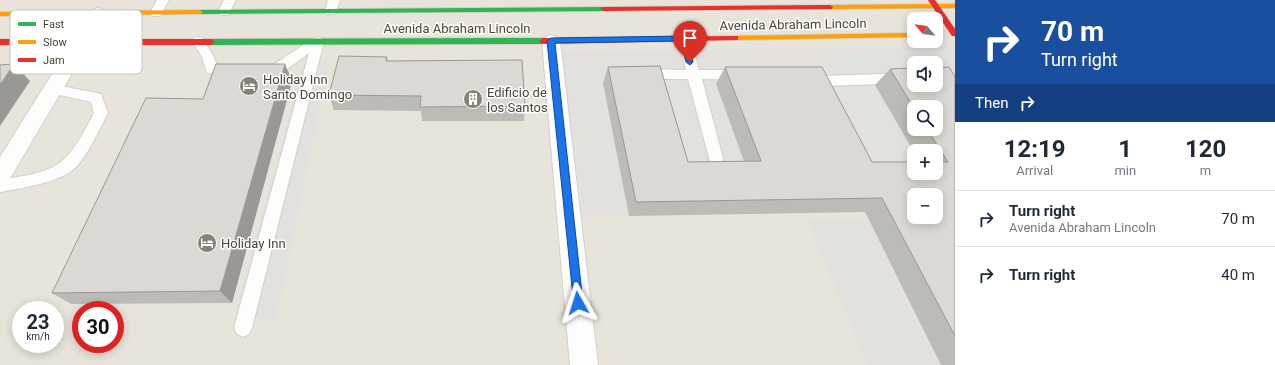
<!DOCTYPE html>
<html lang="en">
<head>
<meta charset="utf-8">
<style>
	:root { --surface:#fff; --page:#f6f6f7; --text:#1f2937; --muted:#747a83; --line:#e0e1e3 }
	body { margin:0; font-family:Roboto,sans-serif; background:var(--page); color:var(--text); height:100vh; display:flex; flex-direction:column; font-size:15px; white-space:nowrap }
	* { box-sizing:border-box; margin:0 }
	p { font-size:13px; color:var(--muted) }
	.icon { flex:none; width:22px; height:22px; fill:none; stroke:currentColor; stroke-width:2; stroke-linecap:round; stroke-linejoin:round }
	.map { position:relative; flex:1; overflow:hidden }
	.side { display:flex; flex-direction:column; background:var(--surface); width:320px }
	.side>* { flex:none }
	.banner { background:#1a4fa0; color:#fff; overflow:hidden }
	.needle { width:26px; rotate:298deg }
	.fabs { position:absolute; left:907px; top:12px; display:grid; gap:8px }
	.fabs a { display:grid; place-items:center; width:36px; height:36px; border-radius:8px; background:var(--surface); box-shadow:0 2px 10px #0003; font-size:20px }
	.speed { position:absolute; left:12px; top:301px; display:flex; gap:8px; font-size:20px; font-weight:700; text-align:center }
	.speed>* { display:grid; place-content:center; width:52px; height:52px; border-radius:50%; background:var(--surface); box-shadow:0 2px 10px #0003; line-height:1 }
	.speed small { font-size:10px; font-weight:400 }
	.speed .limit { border:6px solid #d22; background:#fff; color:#111 }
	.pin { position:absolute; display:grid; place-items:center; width:34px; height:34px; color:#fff; margin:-41px -17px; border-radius:50% 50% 50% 0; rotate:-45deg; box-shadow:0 0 4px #0007 }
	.pin .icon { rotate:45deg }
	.me { position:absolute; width:44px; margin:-22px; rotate:354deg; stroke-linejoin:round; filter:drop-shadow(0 0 3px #0008) }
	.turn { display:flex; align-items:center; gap:14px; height:84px; padding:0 20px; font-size:18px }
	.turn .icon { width:52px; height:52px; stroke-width:2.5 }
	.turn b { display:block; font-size:28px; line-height:34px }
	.then { display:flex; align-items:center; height:38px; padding:0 20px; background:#0003; gap:8px; font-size:15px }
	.eta { display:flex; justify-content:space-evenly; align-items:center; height:68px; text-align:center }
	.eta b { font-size:24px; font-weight:700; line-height:28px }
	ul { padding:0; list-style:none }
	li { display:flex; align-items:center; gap:12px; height:56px; padding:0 20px; border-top:1px solid var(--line) }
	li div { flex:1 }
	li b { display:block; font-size:15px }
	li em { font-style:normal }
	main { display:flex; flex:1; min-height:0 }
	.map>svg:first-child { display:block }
	.residential { fill:#e8e4db; fill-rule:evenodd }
	.parking { fill:#e3e1dd }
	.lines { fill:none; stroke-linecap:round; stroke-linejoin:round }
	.lane-casing { stroke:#d2d0cb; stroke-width:2 }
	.street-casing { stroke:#d2d0cb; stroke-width:2 }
	.fast-casing { stroke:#d4d0c4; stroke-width:2 }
	.slow-casing { stroke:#d4d0c4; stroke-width:2 }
	.jam-casing { stroke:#d4d0c4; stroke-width:2 }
	.lane { fill:#fdfdfc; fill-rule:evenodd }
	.street { fill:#fdfdfc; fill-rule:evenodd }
	.fast { fill:#30b455; fill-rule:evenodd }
	.slow { fill:#ff9f0a; fill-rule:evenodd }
	.jam { fill:#e5322d; fill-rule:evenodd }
	.wall { fill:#bdbbb6; fill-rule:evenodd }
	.shaded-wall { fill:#9a9894 }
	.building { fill:#dcd9d4; stroke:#9a9894; fill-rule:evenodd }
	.route { fill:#1a73e8; stroke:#114b97 }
	.labels { text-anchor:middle; stroke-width:3; stroke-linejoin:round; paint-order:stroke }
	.street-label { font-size:13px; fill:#4c4437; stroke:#fff }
	.poi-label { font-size:13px; fill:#4c4437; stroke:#fff; text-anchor:start }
	.key { fill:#fff; stroke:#c9c7c3; stroke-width:1 }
	.key-label { font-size:11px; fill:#4c4437 }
</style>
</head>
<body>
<main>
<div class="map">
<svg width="955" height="365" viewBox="0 0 955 365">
	<rect width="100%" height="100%" fill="#f4f2ee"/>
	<path class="residential" d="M0,0h955v365h-955zM914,19h22v22h-22zM914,63h22v22h-22zM914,107h22v22h-22zM914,151h22v22h-22zM914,195h22v22h-22zM21,310h34v34h-34zM81,310h34v34h-34z"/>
	<g class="parking">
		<polygon points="955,47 955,115 936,85 936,63 914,63 914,84 875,85 914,152 914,173 856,178 717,84 750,176 679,177 604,84 629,216 584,217 560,51"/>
		<polygon points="303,63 329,63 276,320 233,319"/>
		<polygon points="868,219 941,365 868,365 807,220"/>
	</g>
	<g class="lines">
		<g class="lane-casing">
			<g id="lane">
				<polygon points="157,0 169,0 160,16 152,16 150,13"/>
				<polygon points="224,0 236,0 228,15 220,15 218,12"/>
				<polygon points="328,0 340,0 335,14 327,14 325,11"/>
				<polygon points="684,34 688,35 690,38 699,70 742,70 747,72 748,75 747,78 742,80 702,79 723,158 721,162 716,164 711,162 709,158 688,79 643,79 638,77 637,74 638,71 643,69 686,70 678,38 680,35"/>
				<polygon points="198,37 202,38 214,57 217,66 240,69 241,72 240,75 235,77 207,73 202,57 192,41 194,38"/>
				<path d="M318,37l4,1 2,3 -72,287 -3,6 -6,3 -6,-3 -3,-6 75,-275c-13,9 -31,27 -48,22l-1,-3 1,-3 9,-2 44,-29z"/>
				<polygon points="914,73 914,83 821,86 816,84 814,81 816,78 821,76"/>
				<path d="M51,84l50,10 7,19c-10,18 -18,39 -32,54 -16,16 -54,21 -76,25v-12c21,-4 51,-6 66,-23 12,-12 20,-29 28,-44l-3,-11 -45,-10 -2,-3 2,-3z"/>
			</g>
		</g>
		<g class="street-casing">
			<g id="street">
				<polygon points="98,8 104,10 107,14 8,182 0,185 0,157 92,10"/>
				<polygon points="551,35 557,37 560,41 598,365 570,365 542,41 545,37"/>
			</g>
		</g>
		<g class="fast-casing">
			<g id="fast">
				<polygon points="604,7 608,9 606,11 199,14 195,12 199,10"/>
				<polygon points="543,38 547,41 543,44 211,45 207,42 211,39"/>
			</g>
		</g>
		<g class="slow-casing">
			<g id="slow">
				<polygon points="955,4 955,8 830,9 827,7 830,5"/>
				<polygon points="199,10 203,12 201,14 0,16 0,12"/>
				<polygon points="914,33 914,37 735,40 731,38 735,36"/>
			</g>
		</g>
		<g class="jam-casing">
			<g id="jam">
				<polygon points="928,0 935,0 955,29 955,36 952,36"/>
				<polygon points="830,5 833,7 832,9 604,11 600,9 604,7"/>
				<polygon points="735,36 738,36 738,40 543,44 539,41 543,38"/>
				<polygon points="0,39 211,39 215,42 211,45 0,45"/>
			</g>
		</g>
		<use href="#lane" class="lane"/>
		<use href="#street" class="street"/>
		<use href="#fast" class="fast"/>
		<use href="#slow" class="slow"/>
		<use href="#jam" class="jam"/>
	</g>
	<g class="wall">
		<polygon points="387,57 388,61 525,106 524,121 422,121 421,111 334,110 329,95"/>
		<path d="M608,67l80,95 56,-1 -28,-77 9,-17 147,95 64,11v-22h-22v1l-39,-67 15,-16 65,8v288h-14l-76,-153 -236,4 -26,-133zM914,107l22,22h-22z"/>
		<polygon points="292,81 232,303 71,304 52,293 203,99"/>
	</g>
	<g class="shaded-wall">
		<polygon points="14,64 30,81 0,126 0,85"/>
		<polygon points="285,64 292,81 232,303 220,291"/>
	</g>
	<g class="building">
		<polygon points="339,56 387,57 386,61 522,60 525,106 420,107 421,96 329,95"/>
		<polygon points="14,64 0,85 0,65"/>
		<polygon points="216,64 285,64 220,291 52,293 146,98 203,99"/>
		<path d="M660,66l28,96 73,-1 -36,-94h97l50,95h42v11h22v-11h12l-21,-33h9v-22h-22v1l-24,-39 24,-1v17h22v-17l13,-1 6,10v259l-73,-138 -246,4 -28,-135zM914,195h22v22h-22z"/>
	</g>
	<polygon class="route" points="684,36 687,38 693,62 690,65 686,62 680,41 555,43 583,303 582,307 578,308 574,307 547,41 551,38"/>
	<defs>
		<g id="hotel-disc" transform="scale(1)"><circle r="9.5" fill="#878177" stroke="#fff"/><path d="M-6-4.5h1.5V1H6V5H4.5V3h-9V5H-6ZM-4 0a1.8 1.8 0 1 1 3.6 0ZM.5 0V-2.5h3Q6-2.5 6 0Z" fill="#fff"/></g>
		<g id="building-disc" transform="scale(1)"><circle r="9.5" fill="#878177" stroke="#fff"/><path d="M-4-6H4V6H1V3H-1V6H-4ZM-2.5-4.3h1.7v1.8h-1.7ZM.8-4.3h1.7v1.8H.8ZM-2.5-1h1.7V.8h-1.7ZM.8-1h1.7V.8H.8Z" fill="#fff"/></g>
	</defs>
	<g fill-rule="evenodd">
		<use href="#hotel-disc" x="249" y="86"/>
		<use href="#building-disc" x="473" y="99"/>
		<use href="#hotel-disc" x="207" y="243"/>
	</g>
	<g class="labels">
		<g class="street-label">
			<text transform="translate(793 24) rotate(-1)" y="5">Avenida Abraham Lincoln</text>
			<text x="457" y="33">Avenida Abraham Lincoln</text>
		</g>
		<g class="poi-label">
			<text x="263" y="84">Holiday Inn<tspan x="263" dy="15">Santo Domingo</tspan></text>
			<text x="487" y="97">Edificio de<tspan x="487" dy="15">los Santos</tspan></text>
			<text x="221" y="248">Holiday Inn</text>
		</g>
	</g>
	<rect x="10" y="10" width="132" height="64" rx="6" class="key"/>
	<rect x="18" y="22" width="18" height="4" fill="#30b455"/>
	<rect x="18" y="40" width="18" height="4" fill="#ff9f0a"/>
	<rect x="18" y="58" width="18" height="4" fill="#e5322d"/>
	<g class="key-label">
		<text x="43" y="28">Fast</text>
		<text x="43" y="46">Slow</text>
		<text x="43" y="64">Jam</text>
	</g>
</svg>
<div class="fabs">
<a><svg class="needle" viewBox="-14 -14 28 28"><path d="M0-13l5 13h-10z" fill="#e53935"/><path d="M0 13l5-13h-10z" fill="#747a83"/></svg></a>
<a><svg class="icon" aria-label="sound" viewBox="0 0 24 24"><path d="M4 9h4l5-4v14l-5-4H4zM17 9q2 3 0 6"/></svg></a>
<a><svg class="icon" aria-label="search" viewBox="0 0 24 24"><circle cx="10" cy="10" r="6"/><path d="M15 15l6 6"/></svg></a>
<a>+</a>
<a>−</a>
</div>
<div class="speed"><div>23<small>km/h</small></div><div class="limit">30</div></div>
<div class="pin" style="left:690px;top:62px;background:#d93025"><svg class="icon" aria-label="arrive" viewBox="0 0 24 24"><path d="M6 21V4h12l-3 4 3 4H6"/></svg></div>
<svg class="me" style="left:578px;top:303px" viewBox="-20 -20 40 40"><path d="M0-17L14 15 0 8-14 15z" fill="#1a73e8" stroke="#fff" stroke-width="4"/></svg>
</div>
<section class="side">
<div class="banner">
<div class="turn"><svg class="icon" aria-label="right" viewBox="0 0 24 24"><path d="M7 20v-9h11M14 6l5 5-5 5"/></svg><div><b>70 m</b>Turn right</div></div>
<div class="then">Then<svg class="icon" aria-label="right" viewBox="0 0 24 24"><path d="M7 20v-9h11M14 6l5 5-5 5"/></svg></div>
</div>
<div class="eta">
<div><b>12:19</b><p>Arrival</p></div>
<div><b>1</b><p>min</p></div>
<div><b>120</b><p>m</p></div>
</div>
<ul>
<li><svg class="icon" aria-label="right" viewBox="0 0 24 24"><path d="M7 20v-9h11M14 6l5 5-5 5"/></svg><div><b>Turn right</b><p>Avenida Abraham Lincoln</p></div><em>70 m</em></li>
<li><svg class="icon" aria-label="right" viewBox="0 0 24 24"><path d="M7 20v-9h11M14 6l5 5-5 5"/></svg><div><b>Turn right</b></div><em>40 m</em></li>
</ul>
</section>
</main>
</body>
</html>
